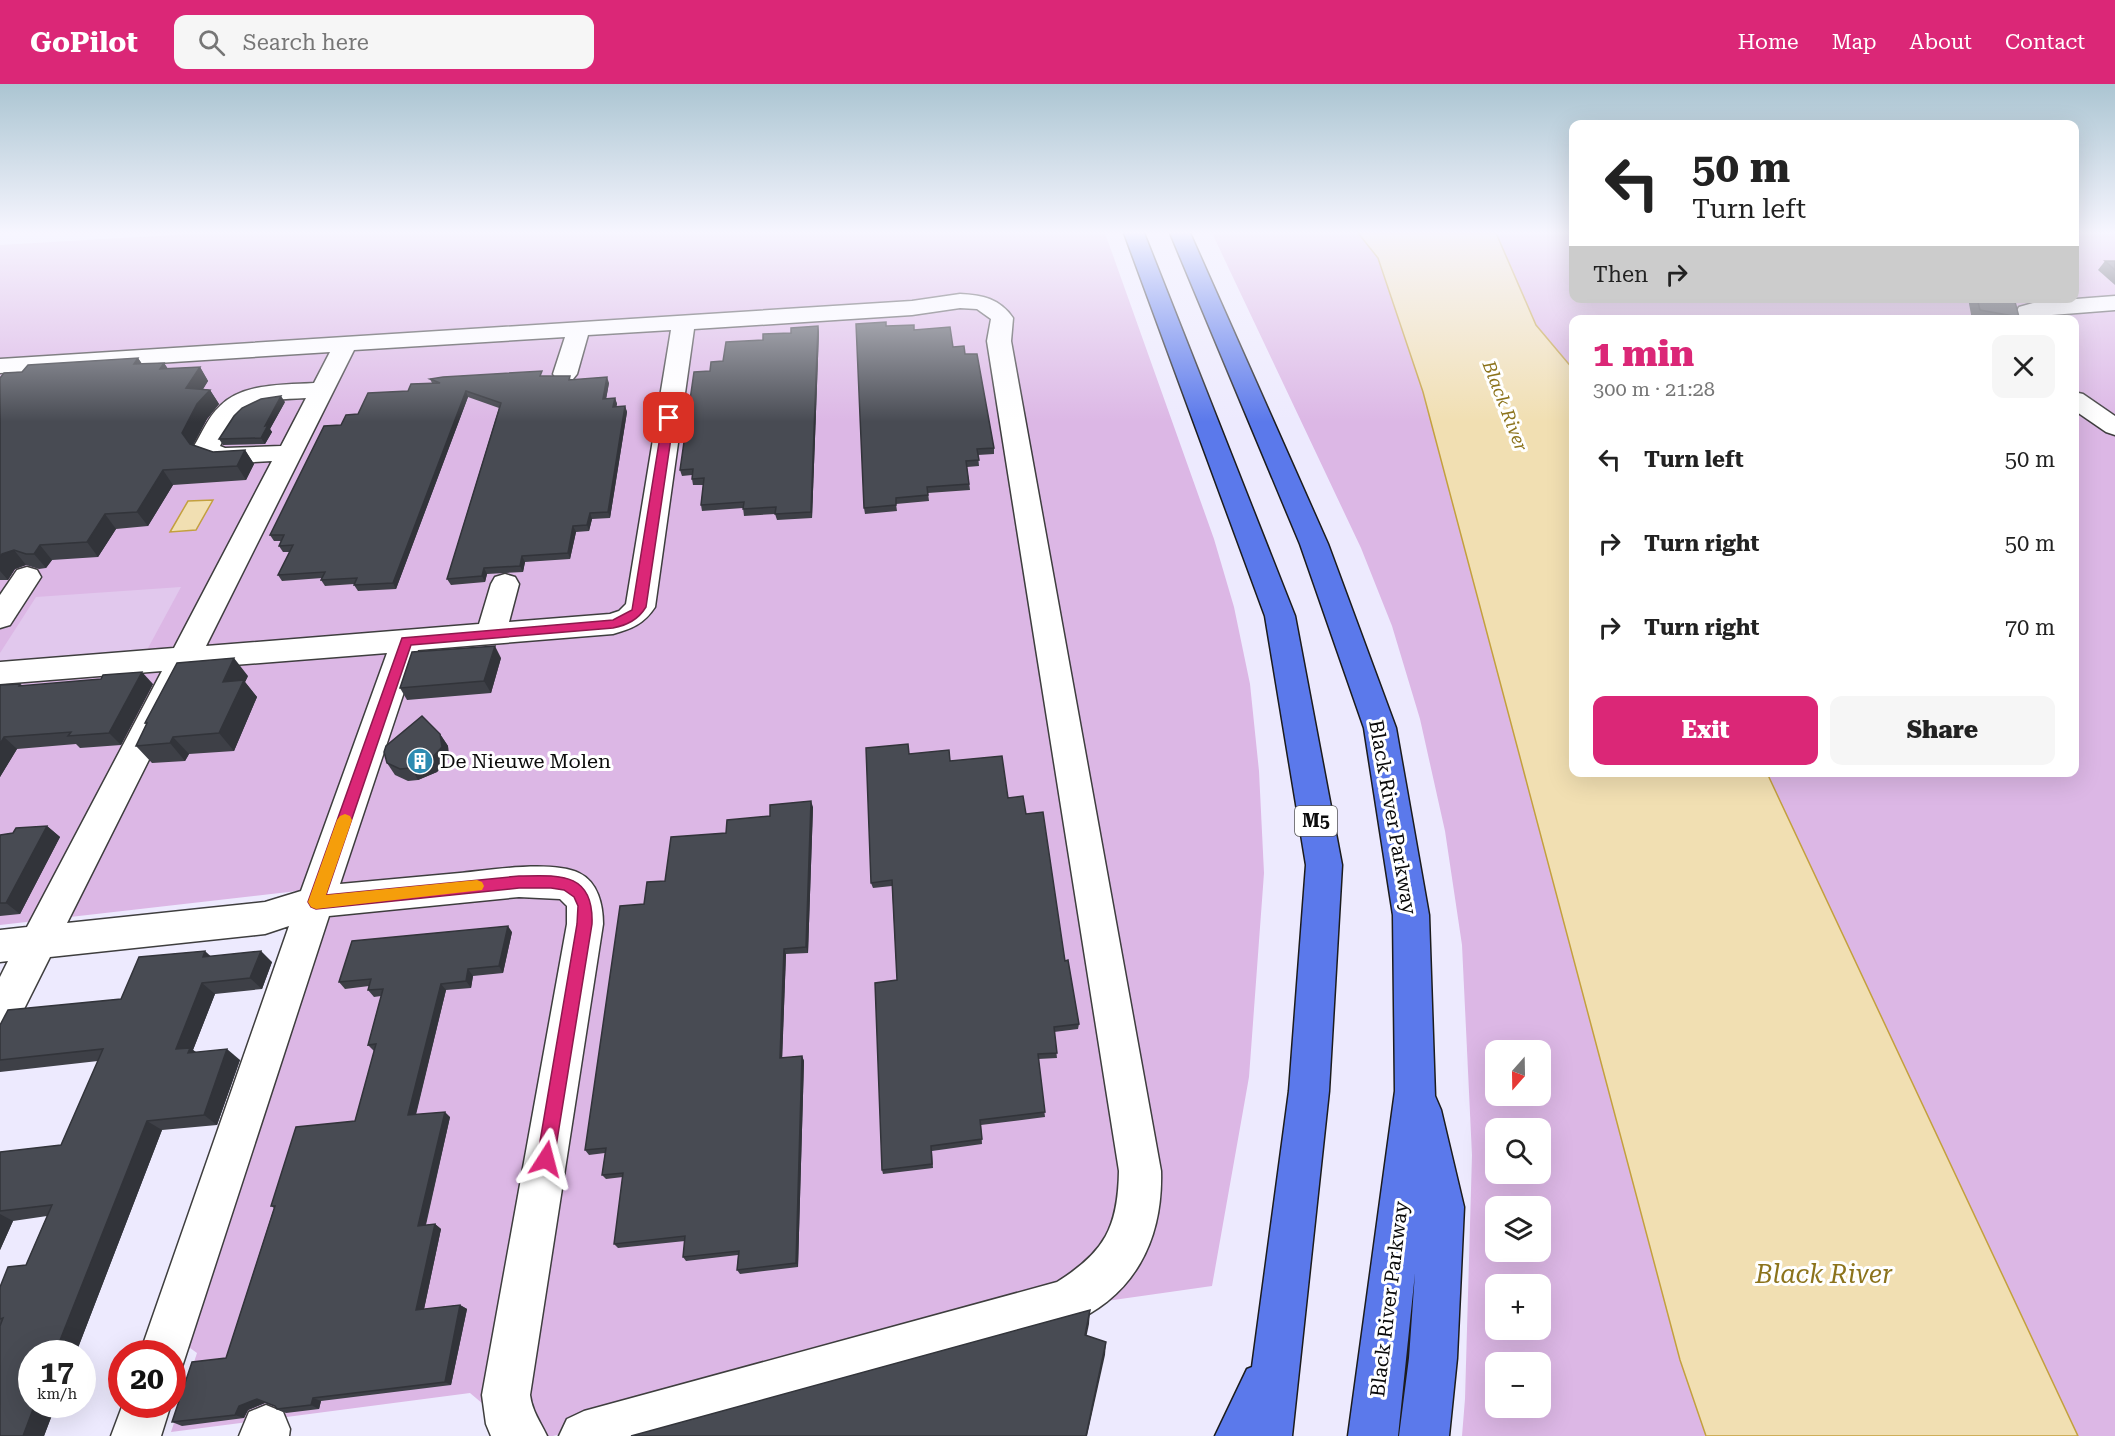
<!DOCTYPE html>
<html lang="en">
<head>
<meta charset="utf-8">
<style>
	:root { --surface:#fff; --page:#f6f6f6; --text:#222; --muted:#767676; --accent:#db2777 }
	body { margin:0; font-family:"Roboto Serif",serif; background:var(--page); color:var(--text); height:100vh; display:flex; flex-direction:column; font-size:22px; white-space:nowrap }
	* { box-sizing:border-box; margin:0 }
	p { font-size:20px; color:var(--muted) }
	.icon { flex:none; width:33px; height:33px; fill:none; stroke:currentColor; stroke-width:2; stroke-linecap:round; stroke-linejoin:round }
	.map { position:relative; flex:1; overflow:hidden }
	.drawer { position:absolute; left:1569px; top:231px; width:510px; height:462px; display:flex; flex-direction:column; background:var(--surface); border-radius:12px; box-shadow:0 6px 24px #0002 }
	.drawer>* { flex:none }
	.hud { position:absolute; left:1569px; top:36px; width:510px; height:183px; border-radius:12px; box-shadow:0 6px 24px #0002; background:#fff; color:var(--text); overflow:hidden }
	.needle { width:39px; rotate:200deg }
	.controls { position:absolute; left:1485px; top:956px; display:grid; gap:12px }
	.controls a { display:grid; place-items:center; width:66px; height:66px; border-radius:12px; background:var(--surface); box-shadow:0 6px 24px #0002; font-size:30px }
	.speed { position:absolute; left:18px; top:1256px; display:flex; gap:12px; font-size:30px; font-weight:700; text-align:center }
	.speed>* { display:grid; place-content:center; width:78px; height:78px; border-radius:50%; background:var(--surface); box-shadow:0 6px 24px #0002; line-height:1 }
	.speed small { font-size:15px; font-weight:400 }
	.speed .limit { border:9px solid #d22; background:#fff; color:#111 }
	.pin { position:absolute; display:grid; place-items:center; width:51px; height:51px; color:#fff; margin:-26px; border-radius:12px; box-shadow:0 3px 9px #0006 }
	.me { position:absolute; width:66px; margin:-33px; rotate:9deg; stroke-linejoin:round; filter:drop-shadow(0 0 4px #0008) }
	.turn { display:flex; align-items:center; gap:21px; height:126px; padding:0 24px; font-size:27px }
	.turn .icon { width:78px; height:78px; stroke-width:2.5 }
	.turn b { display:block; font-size:42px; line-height:51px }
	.then { display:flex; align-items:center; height:57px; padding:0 24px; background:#0003; gap:12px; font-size:22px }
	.round { display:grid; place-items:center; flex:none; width:63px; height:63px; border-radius:12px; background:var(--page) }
	.headline { display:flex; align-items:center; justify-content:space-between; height:102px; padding:0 24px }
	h1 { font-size:36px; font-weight:800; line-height:45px; color:var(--accent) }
	.button { display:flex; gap:12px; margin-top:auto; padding:12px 24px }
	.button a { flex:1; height:69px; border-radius:12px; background:var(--accent); color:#fff; font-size:24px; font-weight:800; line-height:69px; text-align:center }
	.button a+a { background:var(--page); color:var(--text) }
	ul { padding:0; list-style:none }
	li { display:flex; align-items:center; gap:18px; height:84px; padding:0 24px }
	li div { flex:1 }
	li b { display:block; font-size:22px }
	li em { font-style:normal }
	header { display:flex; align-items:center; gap:36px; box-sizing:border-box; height:84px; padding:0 30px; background:var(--accent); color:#fff }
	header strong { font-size:28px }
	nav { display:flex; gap:33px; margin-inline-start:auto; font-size:21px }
	.search { width:420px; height:54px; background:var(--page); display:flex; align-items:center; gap:15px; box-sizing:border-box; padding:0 21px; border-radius:12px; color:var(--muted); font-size:22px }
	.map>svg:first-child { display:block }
	.green { fill:#dcb7e5; fill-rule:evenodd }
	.pitch { fill:#e1c8ed }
	.water { fill:#f1dfb2; stroke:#c3a03e; stroke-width:1.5 }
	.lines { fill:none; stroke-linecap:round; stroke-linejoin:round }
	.minor-casing { stroke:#3e3e3e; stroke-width:3 }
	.highway-casing { stroke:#1c1c1c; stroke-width:3 }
	.minor { fill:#fff; fill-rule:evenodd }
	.highway { fill:#5b79eb; fill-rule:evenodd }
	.wall { fill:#3e4047 }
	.shaded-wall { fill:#32343a }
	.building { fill:#484b53; stroke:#32343a; stroke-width:1.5 }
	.route { fill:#db2777; stroke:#8e194d; stroke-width:1.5 }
	.slow { fill:#f59e0b }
	.labels { text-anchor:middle; stroke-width:6; stroke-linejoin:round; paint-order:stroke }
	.far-water-label { font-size:18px; font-style:italic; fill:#8c731c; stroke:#fff }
	.shield { fill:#fff; stroke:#545454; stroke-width:1.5 }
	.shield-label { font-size:18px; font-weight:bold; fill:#0b0b0b }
	.poi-label { font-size:20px; fill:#0b0b0b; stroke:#fff; text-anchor:start }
	.street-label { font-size:20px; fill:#0b0b0b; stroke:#fff }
	.near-water-label { font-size:26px; font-style:italic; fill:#8c731c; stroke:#fff }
</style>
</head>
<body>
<header>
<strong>GoPilot</strong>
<div class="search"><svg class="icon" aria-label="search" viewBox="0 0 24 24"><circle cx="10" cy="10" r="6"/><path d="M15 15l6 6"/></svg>Search here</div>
<nav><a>Home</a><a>Map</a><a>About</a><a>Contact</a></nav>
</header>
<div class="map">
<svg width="2115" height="1352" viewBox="0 0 2115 1352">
	<rect width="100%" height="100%" fill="#edeafe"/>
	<g class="green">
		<polygon points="207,149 1105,149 1214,455 1234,523 1250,600 1259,687 1264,789 1249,993 1212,1202 1043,1226 553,1352 521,1352 470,1309 171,1348 197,1269 179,1256 332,803 0,841 0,161"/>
		<path d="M1212,149h361l1,65h500l1,-65h40v1203h-653l3,-37 7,-244 -10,-210 -17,-114 -25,-112 -28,-93 -31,-78zM1574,236h500v452h-500zM1496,966h44v45h-44zM1496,1044h44v45h-44zM1496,1122h44v45h-44zM1496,1200h44v45h-44zM1496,1278h44v45h-44z"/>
	</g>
	<polygon class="pitch" points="181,503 147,566 0,577 0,569 36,513"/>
	<g class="water">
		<polygon points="1358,149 1496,149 1536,241 1573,285 1574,688 1767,689 2078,1352 1706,1352 1680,1276 1423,308 1378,174"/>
		<polygon points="213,416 196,446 170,448 188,417"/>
	</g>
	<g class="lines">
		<g class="minor-casing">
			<g id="minor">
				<path d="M960,210c23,1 40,5 53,24l-2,23 150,830c2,70 -27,126 -94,154l-396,111h-112l8,-17 17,-8 473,-129c48,-30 61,-55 62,-111l-132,-830 4,-22 -14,-10 -17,-1 -48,7 -218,14 -39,278c-11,17 -24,22 -42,27l-195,16 -78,234c40,-4 80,-7 120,-11 30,-3 92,-13 119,0 19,9 24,32 24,51l-73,471c2,16 10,26 17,41h-56l-5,-12 -4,-29 85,-471v-18l-7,-7 -41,-2 -190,19 -148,454 -9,3v-20h-32l149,-427 -24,8 -215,23 -36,72 -14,5v-57l8,-16 -8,1v-32l27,-3 135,-256 -162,13v-22l174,-14 98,-187 -49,3 -23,-8 -6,-10c8,-13 14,-29 26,-40 23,-23 63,-21 94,-23l16,-31 -330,21v-14l912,-58zM671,246l-45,274 -7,7 -9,3 -101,8 10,-38 -4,-7 -10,-3 -10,3 -4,7 -12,40 -273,22 148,-296 211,-13 -12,37 4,5 8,2 8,-2 4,-5 11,-39zM306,314l-25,48 -56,2 -5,-2c22,-44 38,-46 86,-48zM387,569l-86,238 -36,11 -198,21 128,-255z"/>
				<polygon points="2115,212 2115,226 2039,232 2035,236 2012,236 2019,223 2037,218"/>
				<polygon points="2074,308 2083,310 2115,332 2115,351 2106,348 2074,326"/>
				<polygon points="27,483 37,486 41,493 10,541 0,544 0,511 17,486"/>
				<polygon points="123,1320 171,1320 161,1352 111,1352"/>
				<polygon points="266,1321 283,1328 290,1345 289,1352 239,1352 249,1328"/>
			</g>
		</g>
		<g class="highway-casing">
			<g id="highway">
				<polygon points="1124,149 1144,149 1295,532 1342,781 1329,1007 1292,1352 1215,1352 1247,1285 1252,1283 1289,1007 1306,781 1265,532"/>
				<polygon points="1170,149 1190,149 1328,460 1396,644 1429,831 1435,1012 1441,1026 1464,1123 1457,1274 1449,1352 1399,1352 1409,1274 1415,1189 1398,1352 1348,1352 1395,1007 1393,831 1364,644 1300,460"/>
			</g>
		</g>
		<use href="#minor" class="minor"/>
		<use href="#highway" class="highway"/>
	</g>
	<g class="wall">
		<polygon points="2105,177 2115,177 2115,201 2098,186"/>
		<polygon points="1968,214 2014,214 2019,233 2017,236 1972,236"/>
		<polygon points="818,242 819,248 812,434 777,436 775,430 744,432 743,424 702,427 701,421 703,401 693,401 692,395 692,391 682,392 680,386 710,287 723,277 763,256"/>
		<polygon points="886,242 914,246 953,263 965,270 994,364 994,370 978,371 979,382 967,383 970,406 928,409 929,417 896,420 897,427 865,430 864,424"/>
		<polygon points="138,274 142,280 164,279 168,285 200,283 208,297 203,305 210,306 219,320 207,335 193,361 213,368 245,366 254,380 246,396 173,401 148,442 116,445 98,473 52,476 46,484 39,485 26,481 15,485 8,496 0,496 0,294 22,288"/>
		<polygon points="544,292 609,299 606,315 615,314 617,320 616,323 625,322 627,328 610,434 592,435 589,447 576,448 570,475 525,478 523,488 487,490 485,498 451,501 447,495 499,324 468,313 396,505 358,507 354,501 354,500 325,502 321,496 322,494 282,497 278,491 290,468 283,468 279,462 281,457 274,457 270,451 341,341 358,330 408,307 432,299 430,295"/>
		<polygon points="285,318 270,345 272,348 265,360 223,361 219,355"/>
		<polygon points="501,574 491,609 407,616 400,604"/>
		<polygon points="248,592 245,598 257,613 234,667 189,670 185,677 152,679 136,662 147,641 145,639"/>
		<polygon points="20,600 22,601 153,600 121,661 80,664 76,660 17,665 0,693 0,601"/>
		<polygon points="440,650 448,662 449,674 437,688 418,696 408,697 395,691 387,679"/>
		<polygon points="910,670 950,677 1008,714 1026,730 1065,877 1079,940 1078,945 1054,948 1057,974 1038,975 1045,1033 981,1041 982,1060 932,1067 933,1084 883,1090 882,1086 897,896 892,802 873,804 871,799"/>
		<polygon points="813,723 808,869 786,870 782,974 802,972 804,977 798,1183 740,1190 737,1186 738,1171 686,1177 683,1173 685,1157 618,1164 614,1160 623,1093 606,1095 602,1091 605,1069 589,1071 585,1066 644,820 665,797 726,749 770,732"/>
		<polygon points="47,742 60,753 20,830 0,832 0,751 13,749"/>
		<polygon points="512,848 503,889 473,892 471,904 446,906 416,1031 450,1033 426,1141 435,1140 441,1145 424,1225 460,1221 467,1225 451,1301 321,1317 319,1325 286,1329 277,1325 276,1323 265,1319 248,1326 244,1334 182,1342 172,1338 226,1274 274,1124 271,1122 355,1037 374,967 368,961 381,912 374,913 368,906 369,902 345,905 339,898"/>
		<polygon points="211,872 272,878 262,905 215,910 193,966 196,968 240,976 217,1041 162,1046 44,1352 0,1352 0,1203 26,1181 47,1132 13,1137 0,1166 0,1068 61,1061 98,977 0,988 0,941 121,915"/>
	</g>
	<g class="shaded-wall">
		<polygon points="818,242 819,248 812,434 811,428"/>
		<polygon points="138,274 148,289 134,280"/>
		<polygon points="164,279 174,294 160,285"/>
		<polygon points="200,283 208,297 195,318 186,304"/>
		<polygon points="607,293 609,299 605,321 603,315"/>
		<polygon points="210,306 219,320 207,335 192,363 182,349 197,320"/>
		<polygon points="466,307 468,313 396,505 393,499"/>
		<polygon points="281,312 285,318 270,345 272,348 265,360 261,354 265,342"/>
		<polygon points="615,314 617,320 615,329 613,323"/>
		<polygon points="625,322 627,328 610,434 608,428"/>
		<polygon points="245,366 254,380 246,396 237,382"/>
		<polygon points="163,386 173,401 148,442 137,428"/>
		<polygon points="590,429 592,435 589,447 587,441"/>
		<polygon points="105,430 116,445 98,473 87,458"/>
		<polygon points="573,442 576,448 570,475 568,469"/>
		<polygon points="40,461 52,476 46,484 34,470"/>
		<polygon points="14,466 26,481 15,485 8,496 0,487 0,473 2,470"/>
		<polygon points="522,472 525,478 523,488 520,482"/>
		<polygon points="484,484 487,490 485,498 482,492"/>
		<polygon points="495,562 501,574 491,609 484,597"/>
		<polygon points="234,574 248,592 245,598 257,613 234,667 219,649 223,598"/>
		<polygon points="142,588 153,600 121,661 109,649"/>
		<polygon points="440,650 448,662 449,674 437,688 418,696 411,684"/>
		<polygon points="4,653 17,665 0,693 0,660"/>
		<polygon points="173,653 189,670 185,677 170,659"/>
		<polygon points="811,717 813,723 808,869 806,863"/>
		<polygon points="47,742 60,753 20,830 6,819"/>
		<polygon points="508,842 512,848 503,889 499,882"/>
		<polygon points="784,865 786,870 782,979 780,974"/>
		<polygon points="205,867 217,878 203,873"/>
		<polygon points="261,867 272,878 262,905 250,894"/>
		<polygon points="468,885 473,892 471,904 466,897"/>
		<polygon points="202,899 215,910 193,966 203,974 176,965"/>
		<polygon points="441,900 446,906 414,1037 408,1031"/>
		<polygon points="227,965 240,976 217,1041 204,1031"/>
		<polygon points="802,972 804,977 798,1183 796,1179"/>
		<polygon points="445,1028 450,1033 424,1147 418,1142"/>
		<polygon points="147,1037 162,1046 76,1269 55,1269"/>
		<polygon points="0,1130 13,1137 0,1166"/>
		<polygon points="435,1140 441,1145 423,1230 416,1226"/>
		<polygon points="460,1221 467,1225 451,1301 445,1298"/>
		<polygon points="1090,1226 1089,1240 1084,1264 1085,1251"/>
		<polygon points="1106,1258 1105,1271 1087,1352 1086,1352"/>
		<polygon points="313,1314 321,1317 319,1325 311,1321"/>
		<polygon points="257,1315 265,1319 248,1326 244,1334 235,1331 239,1322"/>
		<polygon points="35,1320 56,1320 44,1352 23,1352"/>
	</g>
	<g class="building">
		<polygon points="2105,177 2115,177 2115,186"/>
		<polygon points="1977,214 2014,214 2019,233 1980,226"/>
		<polygon points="886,238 886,242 914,241 914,246 950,243 953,263 964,262 965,270 977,270 994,364 977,365 979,376 966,377 969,400 927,403 928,411 896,414 896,421 864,424 856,240"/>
		<polygon points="818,242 811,428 775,430 776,423 743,425 744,418 701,421 704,394 692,395 693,385 680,386 694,288 710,287 711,278 723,277 726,258 763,256 763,250 791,249 791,244"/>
		<polygon points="138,274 134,280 164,279 160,285 200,283 186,304 210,306 197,320 182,349 190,360 213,368 245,366 237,382 163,386 137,428 105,430 87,458 40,461 34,470 26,470 14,466 2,470 0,473 0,294 4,289 22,288 28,281"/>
		<polygon points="542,287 540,292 570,292 569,296 607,293 603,315 615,314 613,323 625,322 608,428 590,429 587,441 573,442 568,469 522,472 520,482 484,484 482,492 447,495 501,319 466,307 393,499 354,501 357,494 321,496 325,488 278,491 293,461 279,462 284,451 270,451 324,342 341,341 346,331 358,330 368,309 408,307 411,300 440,299 430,295 443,293"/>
		<polygon points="281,312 265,342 268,341 261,354 219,355 234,332 242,324 261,315"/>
		<polygon points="495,562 484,597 400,604 412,568"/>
		<polygon points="234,574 223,598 244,596 219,649 173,653 170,659 136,662 147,639 145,639 177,579"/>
		<polygon points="142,588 109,649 68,652 71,648 4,653 0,660 0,601 20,600 19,602 101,595 103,591"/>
		<polygon points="422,632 440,650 442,663 430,676 411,684 400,685 387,679 384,668 386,662"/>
		<polygon points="908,660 909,670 949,666 950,677 1002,672 1008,714 1023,712 1026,730 1043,728 1065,877 1068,876 1079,940 1054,943 1057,969 1038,970 1045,1028 980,1036 982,1055 931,1062 932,1080 882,1086 875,899 897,896 892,796 871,799 866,664"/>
		<polygon points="811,717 806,863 784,865 780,974 802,972 796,1179 737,1186 739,1167 683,1173 685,1152 614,1160 623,1089 602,1091 606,1064 585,1066 620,822 644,820 647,798 665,797 671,753 726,749 727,736 770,732 770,721"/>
		<polygon points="47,742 6,819 0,819 0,751 13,749 16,744"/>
		<polygon points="508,842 499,882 468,885 466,897 441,900 408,1031 445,1028 418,1142 435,1140 416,1226 460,1221 445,1298 313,1314 311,1321 277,1325 275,1322 257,1315 239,1322 235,1331 172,1338 192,1278 226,1274 275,1122 271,1122 296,1043 355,1037 376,960 368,961 383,905 368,906 371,895 339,898 352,857"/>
		<polygon points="205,867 203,873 261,867 250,894 202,899 176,965 190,964 188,969 227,965 204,1031 147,1037 55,1269 32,1269 32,1320 35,1320 23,1352 0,1352 0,1242 3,1234 0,1235 0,1203 8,1183 26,1181 52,1121 0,1127 0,1068 61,1061 103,965 0,976 0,941 8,926 121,915 139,873"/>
		<polygon points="1090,1226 1085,1251 1106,1258 1086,1352 631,1352"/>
	</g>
	<linearGradient id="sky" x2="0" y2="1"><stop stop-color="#abc5d2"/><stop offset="0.44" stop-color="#f7f6ff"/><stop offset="1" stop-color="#f7f6ff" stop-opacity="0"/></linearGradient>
	<rect width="2115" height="338" fill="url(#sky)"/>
	<path class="route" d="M669,331l5,3 -28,189c-8,13 -19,18 -33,21l-202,17 -85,250 193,-19c41,-1 75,-4 73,48l-38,235 -2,6 -6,3 -7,-3 -2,-6 40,-235 1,-18 -4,-9 -10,-7 -13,-2h-32l-203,21 -5,-2 -3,-5 94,-264 211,-18 19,-10 31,-192z"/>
	<polygon class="slow" points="345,730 350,732 352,736 326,811 477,796 482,798 484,802 482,806 316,825 311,823 308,818 337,736 340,732"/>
	<defs>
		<g id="building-disc" transform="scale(1.35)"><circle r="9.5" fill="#2d8bb1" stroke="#fff"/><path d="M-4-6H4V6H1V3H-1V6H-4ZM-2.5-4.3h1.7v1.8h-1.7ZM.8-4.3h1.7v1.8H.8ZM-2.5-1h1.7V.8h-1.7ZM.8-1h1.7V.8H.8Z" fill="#fff"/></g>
	</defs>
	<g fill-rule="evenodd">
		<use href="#building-disc" x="420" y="677"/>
	</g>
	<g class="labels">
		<g class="far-water-label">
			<text transform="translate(1505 322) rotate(69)" y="6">Black River</text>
		</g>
		<rect class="shield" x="1295" y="722" width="42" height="30" rx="4.5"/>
		<g class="shield-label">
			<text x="1316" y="743">M5</text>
		</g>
		<g class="poi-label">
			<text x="440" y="684">De Nieuwe Molen</text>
		</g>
		<g class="street-label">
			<text transform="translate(1393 733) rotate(80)" y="7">Black River Parkway</text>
			<text transform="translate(1389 1215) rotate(-83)" y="7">Black River Parkway</text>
		</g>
		<g class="near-water-label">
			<text x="1824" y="1199">Black River</text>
		</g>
	</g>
</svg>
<div class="controls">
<a><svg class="needle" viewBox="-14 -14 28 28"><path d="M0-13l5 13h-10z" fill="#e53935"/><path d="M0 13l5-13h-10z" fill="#767676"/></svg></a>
<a><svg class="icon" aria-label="search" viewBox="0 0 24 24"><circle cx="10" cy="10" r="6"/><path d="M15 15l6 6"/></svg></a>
<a><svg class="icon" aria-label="layers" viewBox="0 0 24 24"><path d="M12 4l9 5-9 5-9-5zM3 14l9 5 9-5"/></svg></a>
<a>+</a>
<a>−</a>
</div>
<div class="speed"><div>17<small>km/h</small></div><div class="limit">20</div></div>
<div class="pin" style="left:669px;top:334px;background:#d93025"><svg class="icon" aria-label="arrive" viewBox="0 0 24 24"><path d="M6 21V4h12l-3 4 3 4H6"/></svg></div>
<svg class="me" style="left:546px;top:1075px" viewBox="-20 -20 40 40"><path d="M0-17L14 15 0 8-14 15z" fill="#db2777" stroke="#fff" stroke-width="4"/></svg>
<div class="hud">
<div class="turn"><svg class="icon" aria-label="left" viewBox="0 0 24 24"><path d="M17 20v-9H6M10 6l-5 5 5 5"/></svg><div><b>50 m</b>Turn left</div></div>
<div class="then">Then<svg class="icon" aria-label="right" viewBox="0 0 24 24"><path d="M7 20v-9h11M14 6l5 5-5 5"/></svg></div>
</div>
<section class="drawer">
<div class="headline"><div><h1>1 min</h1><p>300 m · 21:28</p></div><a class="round"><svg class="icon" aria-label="close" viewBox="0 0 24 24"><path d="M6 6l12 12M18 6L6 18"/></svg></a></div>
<ul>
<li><svg class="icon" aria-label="left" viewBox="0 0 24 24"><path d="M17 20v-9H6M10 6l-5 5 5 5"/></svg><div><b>Turn left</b></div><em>50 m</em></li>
<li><svg class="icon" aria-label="right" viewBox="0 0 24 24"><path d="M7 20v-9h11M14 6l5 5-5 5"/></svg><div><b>Turn right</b></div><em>50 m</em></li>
<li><svg class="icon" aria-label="right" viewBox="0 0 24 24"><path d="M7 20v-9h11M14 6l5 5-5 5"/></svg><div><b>Turn right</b></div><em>70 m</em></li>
</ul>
<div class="button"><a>Exit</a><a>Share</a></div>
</section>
</div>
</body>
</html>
